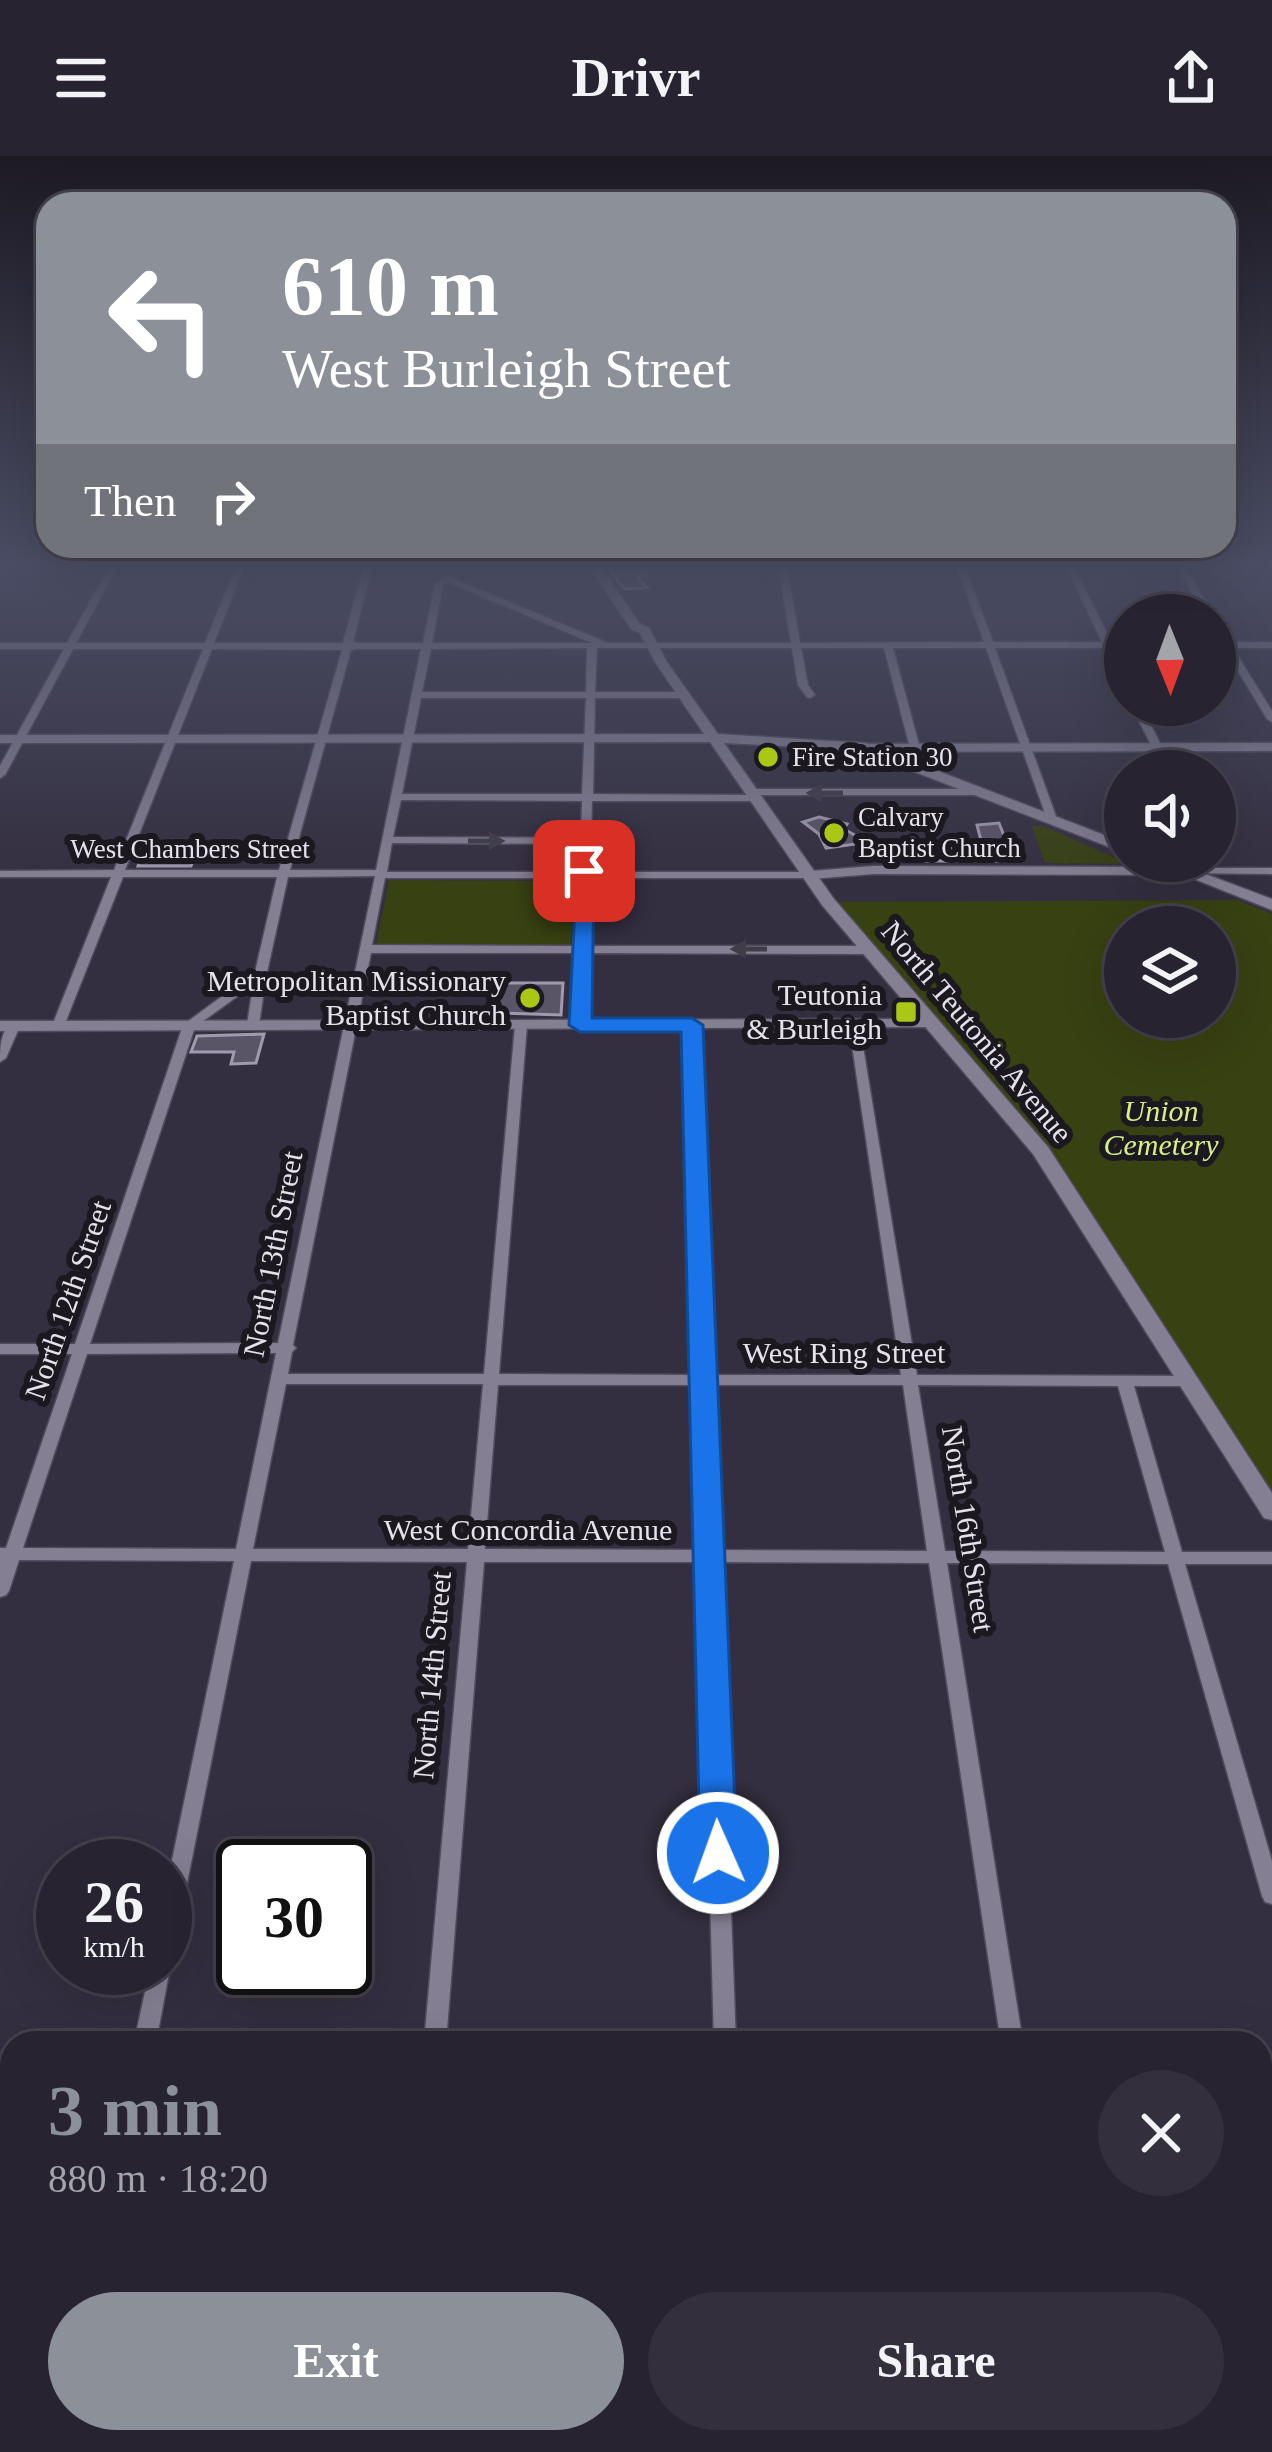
<!DOCTYPE html>
<html lang="en">
<head>
<meta charset="utf-8">
<style>
	:root { --surface:#272330; --page:#332f3c; --text:#f1f3f6; --muted:#a4a4ab; --line:#43404c; --accent:#8c9099 }
	body { margin:0; font-family:Georgia,serif; background:var(--page); color:var(--text); height:100vh; display:flex; flex-direction:column; font-size:45px; white-space:nowrap }
	* { box-sizing:border-box; margin:0 }
	p { font-size:39px; color:var(--muted) }
	.icon { flex:none; width:66px; height:66px; fill:none; stroke:currentColor; stroke-width:2; stroke-linecap:round; stroke-linejoin:round }
	.map { position:relative; flex:1; overflow:hidden }
	.details { position:absolute; left:0px; top:1875px; width:1272px; height:423px; display:flex; flex-direction:column; background:var(--surface); border-radius:36px 36px 0 0; box-shadow:0 12px 48px #0002,0 0 0 3px var(--line) }
	.details>* { flex:none }
	.hud { position:absolute; left:36px; top:36px; width:1200px; height:366px; border-radius:36px; box-shadow:0 12px 48px #0002,0 0 0 3px var(--line); background:#8c9099; color:#fff; overflow:hidden }
	.needle { width:78px; rotate:179deg }
	.tools { position:absolute; left:1104px; top:438px; display:grid; gap:24px }
	.tools a { display:grid; place-items:center; width:132px; height:132px; border-radius:50%; background:var(--surface); box-shadow:0 12px 48px #0002,0 0 0 3px var(--line); font-size:60px }
	.speed { position:absolute; left:36px; top:1683px; display:flex; gap:24px; font-size:60px; font-weight:700; text-align:center }
	.speed>* { display:grid; place-content:center; width:156px; height:156px; border-radius:50%; background:var(--surface); box-shadow:0 12px 48px #0002,0 0 0 3px var(--line); line-height:1 }
	.speed small { font-size:30px; font-weight:400 }
	.speed .limit { border:6px solid #111; border-radius:18px; background:#fff; color:#111 }
	.pin { position:absolute; display:grid; place-items:center; width:102px; height:102px; color:#fff; margin:-51px; border-radius:24px; box-shadow:0 6px 18px #0006 }
	.me { position:absolute; width:132px; margin:-66px; rotate:358deg; stroke-linejoin:round; filter:drop-shadow(0 0 9px #0008) }
	.turn { display:flex; align-items:center; gap:42px; height:252px; padding:0 48px; font-size:54px }
	.turn .icon { width:156px; height:156px; stroke-width:2.5 }
	.turn b { display:block; font-size:84px; line-height:102px }
	.then { display:flex; align-items:center; height:114px; padding:0 48px; background:#0003; gap:24px; font-size:45px }
	.round { display:grid; place-items:center; flex:none; width:126px; height:126px; border-radius:63px; background:var(--page) }
	.overview { display:flex; align-items:center; justify-content:space-between; height:204px; padding:0 48px }
	h1 { font-size:72px; font-weight:700; line-height:90px; color:var(--accent) }
	.primary-button { display:flex; gap:24px; margin-top:auto; padding:24px 48px }
	.primary-button a { flex:1; height:138px; border-radius:72px; background:var(--accent); color:#fff; font-size:48px; font-weight:700; line-height:138px; text-align:center }
	.primary-button a+a { background:var(--page); color:var(--text) }
	header { display:flex; justify-content:space-between; align-items:center; height:156px; padding:0 48px; background:var(--surface); font-size:54px; font-weight:700 }
	.map>svg:first-child { display:block }
	.green { fill:#384112; fill-rule:evenodd }
	.building { fill:#5a5467; stroke:#a19aaf; stroke-width:3 }
	.lines { fill:none; stroke-linecap:round; stroke-linejoin:round }
	.minor-casing { stroke:#504b5a; stroke-width:3 }
	.tertiary-casing { stroke:#504b5a; stroke-width:3 }
	.secondary-casing { stroke:#504b5a; stroke-width:3 }
	.minor { fill:#857f93; fill-rule:evenodd }
	.tertiary { fill:#857f93; fill-rule:evenodd }
	.secondary { fill:#857f93; fill-rule:evenodd }
	.oneway { fill:#403c48 }
	.route { fill:#1a73e8; stroke:#114b97; stroke-width:3 }
	.poi-dot { fill:#abc716; stroke:#1b1820; stroke-width:4.5 }
	.labels { text-anchor:middle; stroke-width:12; stroke-linejoin:round; paint-order:stroke }
	.far-poi-label { font-size:27px; fill:#e5e2ed; stroke:#1b1820; text-anchor:start }
	.far-street-label { font-size:27px; fill:#e5e2ed; stroke:#1b1820 }
	.poi-label { font-size:30px; fill:#e5e2ed; stroke:#1b1820; text-anchor:end }
	.street-label { font-size:30px; fill:#e5e2ed; stroke:#1b1820 }
	.park-label { font-size:30px; font-style:italic; fill:#d8ef87; stroke:#1b1820 }
</style>
</head>
<body>
<header><svg class="icon" aria-label="menu" viewBox="0 0 24 24"><path d="M4 6h16M4 12h16M4 18h16"/></svg>Drivr<svg class="icon" aria-label="share" viewBox="0 0 24 24"><path d="M12 15V3M7 8l5-5 5 5M5 13v7h14v-7"/></svg></header>
<div class="map">
<svg width="1272" height="2296" viewBox="0 0 1272 2296">
	<rect width="100%" height="100%" fill="#342f40"/>
	<g class="green">
		<polygon points="1032,670 1043,670 1129,708 1045,707"/>
		<polygon points="389,724 574,725 571,789 376,789"/>
		<path d="M1237,744l35,14v598l-201,-317 -243,-293zM1125,771h90v90h-90z"/>
	</g>
	<g class="building">
		<polygon points="605,408 646,409 646,420 637,420 647,432 624,433"/>
		<polygon points="819,661 847,668 844,673 858,681 856,688 826,692 819,678 803,666"/>
		<polygon points="999,667 1014,705 925,705 922,693 983,692 977,669"/>
		<polygon points="187,692 197,692 191,710 138,710 142,699 184,699"/>
		<polygon points="500,827 563,827 561,859 496,857"/>
		<polygon points="264,878 256,907 231,908 234,896 191,896 197,880"/>
	</g>
	<g class="lines">
		<g class="minor-casing">
			<g id="minor">
				<path d="M112,406h8l-44,81h129l33,-81h8l-32,81h129l22,-81h8l-20,80 5,1h65l12,-59 12,-8 161,67h183l-13,-81h8l14,81 184,-1 -29,-80h8l30,80h109l-38,-80h8l39,80h14v6h-12l12,24v13l-5,-3 -16,-34h-109l62,171 -5,3 -5,-3 -61,-171h-93l32,119 -5,3 -5,-3 -31,-119h-83l7,37 7,10 -5,3 -3,-1 -9,-12 -6,-37h-195l-2,44h89l5,3 -5,3h-89l-2,96 157,1 -4,-3 5,-3h233l5,3 -5,3h-228l4,3 -5,3h-163l-2,71h221l6,3 -6,3h-221l-2,68h278l6,4 -6,4 -278,-1 -4,75 -4,1 -6,-4 2,-72h-205l-78,392 3,3 -4,4 -4,22h196l31,-349 6,-4 6,4 -28,349 197,1 -10,-350 6,-4 6,4 13,350h190l-52,-350 6,-4 4,1 58,353 273,1 8,5 -8,5h-56l48,166h90v12h-87l87,297v43l-7,-2 -3,-6 -94,-332 -221,-1 76,480h-22l-72,-480 -211,-1 18,481h-22l-13,-481h-217l-38,481h-22l43,-481 -216,-1 -76,383 -3,6 -7,3v-59l69,-333 -215,-1 -10,31 -3,4 -6,2v-49h6l66,-194h-72v-10h75l108,-319 72,-53 22,-95h-154l-59,149 -6,4 -6,-4 59,-149h-111v-6l114,-1 89,-221h-130l-68,126 -5,3v-12l64,-117h-64v-6h67zM448,426l144,61h-160l11,-58zM587,492l-1,44h-164l9,-43zM212,493l130,1 -63,220h-154zM355,493h66l-45,221h-86l61,-220zM421,542h165l-4,96h-180zM401,644l181,1 -1,37 -188,-1zM392,687l188,1 -1,28h-192zM375,720l-97,467 -188,1 105,-317 58,-42 -6,40 6,4 6,-4 7,-48 22,-100zM385,722h194l-2,68 -205,-1zM276,1197l-40,196 -213,-1 64,-194zM286,1228h197l-15,165h-215zM498,1229h198l4,165 -215,-1zM712,1229h191l24,166 -209,-1zM918,1229l200,1 47,166 -220,-1z"/>
				<polygon points="1174,406 1182,406 1213,459 1205,459"/>
				<polygon points="1215,466 1218,467 1230,486 1272,486 1272,492 1233,492 1272,555 1272,566 1267,563 1224,492 1219,489 1221,487 1215,476"/>
				<polygon points="1131,549 1141,549 1174,615 1164,615"/>
				<polygon points="1180,712 1272,712 1272,718 1176,717 1176,713"/>
				<path d="M14,866l6,4 -14,32 -6,4c0,-14 0,-33 14,-40z"/>
				<polygon points="165,1805 170,1812 156,1887 134,1887 150,1812 165,1812"/>
				<polygon points="49,2286 75,2286 73,2296 47,2296"/>
				<polygon points="389,2286 415,2286 414,2296 388,2296"/>
				<polygon points="726,2286 752,2286 753,2296 727,2296"/>
				<polygon points="1062,2286 1088,2286 1089,2296 1063,2296"/>
			</g>
		</g>
		<g class="tertiary-casing">
			<g id="tertiary">
				<polygon points="1272,587 1272,595 800,596 794,592 800,588"/>
				<polygon points="873,710 1180,711 1187,715 1180,719 873,718 811,723 804,719 811,715"/>
				<polygon points="930,863 935,865 935,871 0,875 0,865"/>
				<rect x="0" y="2055" width="12" height="26"/>
				<rect x="1260" y="2065" width="12" height="26"/>
			</g>
		</g>
		<g class="secondary-casing">
			<g id="secondary">
				<polygon points="586,406 598,406 639,467 649,472 667,506 718,578 865,587 1125,687 1125,697 858,594 724,587 834,743 1048,991 1272,1337 1272,1364 1264,1362 1033,998 822,749 710,586 0,587 0,579 704,578 655,506 640,477 631,473"/>
				<polygon points="1149,705 1171,705 1272,743 1272,754"/>
			</g>
		</g>
		<use href="#minor" class="minor"/>
		<use href="#tertiary" class="tertiary"/>
		<use href="#secondary" class="secondary"/>
	</g>
	<defs><path id="oneway-solid" d="M-6-.8H1V-3.2L6.5 0L1 3.2V.8H-6Z" transform="scale(3)"/></defs>
	<g class="oneway">
		<use href="#oneway-solid" transform="translate(825 637) rotate(180)"/>
		<use href="#oneway-solid" transform="translate(486 685)"/>
		<use href="#oneway-solid" transform="translate(749 793) rotate(-180)"/>
	</g>
	<linearGradient id="sky" x2="0" y2="1"><stop stop-color="#1d1a23"/><stop offset="0.56" stop-color="#4a4d64"/><stop offset="1" stop-color="#4a4d64" stop-opacity="0"/></linearGradient>
	<rect width="1272" height="728" fill="url(#sky)"/>
	<polygon class="route" points="577,711 594,715 592,862 692,862 703,869 737,1697 731,1708 718,1712 706,1708 700,1697 681,876 580,876 569,869"/>
	<g class="poi-dot">
		<circle cx="768" cy="601" r="12"/>
		<circle cx="834" cy="677" r="12"/>
		<circle cx="530" cy="842" r="12"/>
		<rect x="894" y="844" width="24" height="24" rx="6"/>
	</g>
	<g class="labels">
		<g class="far-poi-label">
			<text x="792" y="610">Fire Station 30</text>
			<text x="858" y="670">Calvary<tspan x="858" dy="31">Baptist Church</tspan></text>
		</g>
		<g class="far-street-label">
			<text x="190" y="702">West Chambers Street</text>
		</g>
		<g class="poi-label">
			<text x="506" y="835">Metropolitan Missionary<tspan x="506" dy="34">Baptist Church</tspan></text>
			<text x="882" y="849">Teutonia<tspan x="882" dy="34">&amp; Burleigh</tspan></text>
		</g>
		<g class="street-label">
			<text transform="translate(977 876) rotate(50)" y="10">North Teutonia Avenue</text>
			<text transform="translate(273 1098) rotate(-79)" y="10">North 13th Street</text>
			<text transform="translate(68 1144) rotate(-71)" y="10">North 12th Street</text>
			<text x="844" y="1207">West Ring Street</text>
			<text transform="translate(968 1373) rotate(81)" y="10">North 16th Street</text>
			<text x="528" y="1384">West Concordia Avenue</text>
			<text transform="translate(432 1519) rotate(-85)" y="10">North 14th Street</text>
		</g>
		<g class="park-label">
			<text x="1161" y="965">Union<tspan x="1161" dy="34">Cemetery</tspan></text>
		</g>
	</g>
</svg>
<div class="tools">
<a><svg class="needle" viewBox="-14 -14 28 28"><path d="M0-13l5 13h-10z" fill="#e53935"/><path d="M0 13l5-13h-10z" fill="#a4a4ab"/></svg></a>
<a><svg class="icon" aria-label="sound" viewBox="0 0 24 24"><path d="M4 9h4l5-4v14l-5-4H4zM17 9q2 3 0 6"/></svg></a>
<a><svg class="icon" aria-label="layers" viewBox="0 0 24 24"><path d="M12 4l9 5-9 5-9-5zM3 14l9 5 9-5"/></svg></a>
</div>
<div class="speed"><div>26<small>km/h</small></div><div class="limit">30</div></div>
<div class="pin" style="left:584px;top:715px;background:#d93025"><svg class="icon" aria-label="arrive" viewBox="0 0 24 24"><path d="M6 21V4h12l-3 4 3 4H6"/></svg></div>
<svg class="me" style="left:718px;top:1697px" viewBox="-20 -20 40 40"><circle r="17" fill="#1a73e8" stroke="#fff" stroke-width="3"/><path d="M0-11L8 9 0 5-8 9z" fill="#fff"/></svg>
<div class="hud">
<div class="turn"><svg class="icon" aria-label="left" viewBox="0 0 24 24"><path d="M17 20v-9H6M10 6l-5 5 5 5"/></svg><div><b>610 m</b>West Burleigh Street</div></div>
<div class="then">Then<svg class="icon" aria-label="right" viewBox="0 0 24 24"><path d="M7 20v-9h11M14 6l5 5-5 5"/></svg></div>
</div>
<section class="details">
<div class="overview"><div><h1>3 min</h1><p>880 m · 18:20</p></div><a class="round"><svg class="icon" aria-label="close" viewBox="0 0 24 24"><path d="M6 6l12 12M18 6L6 18"/></svg></a></div>
<div class="primary-button"><a>Exit</a><a>Share</a></div>
</section>
</div>
</body>
</html>
